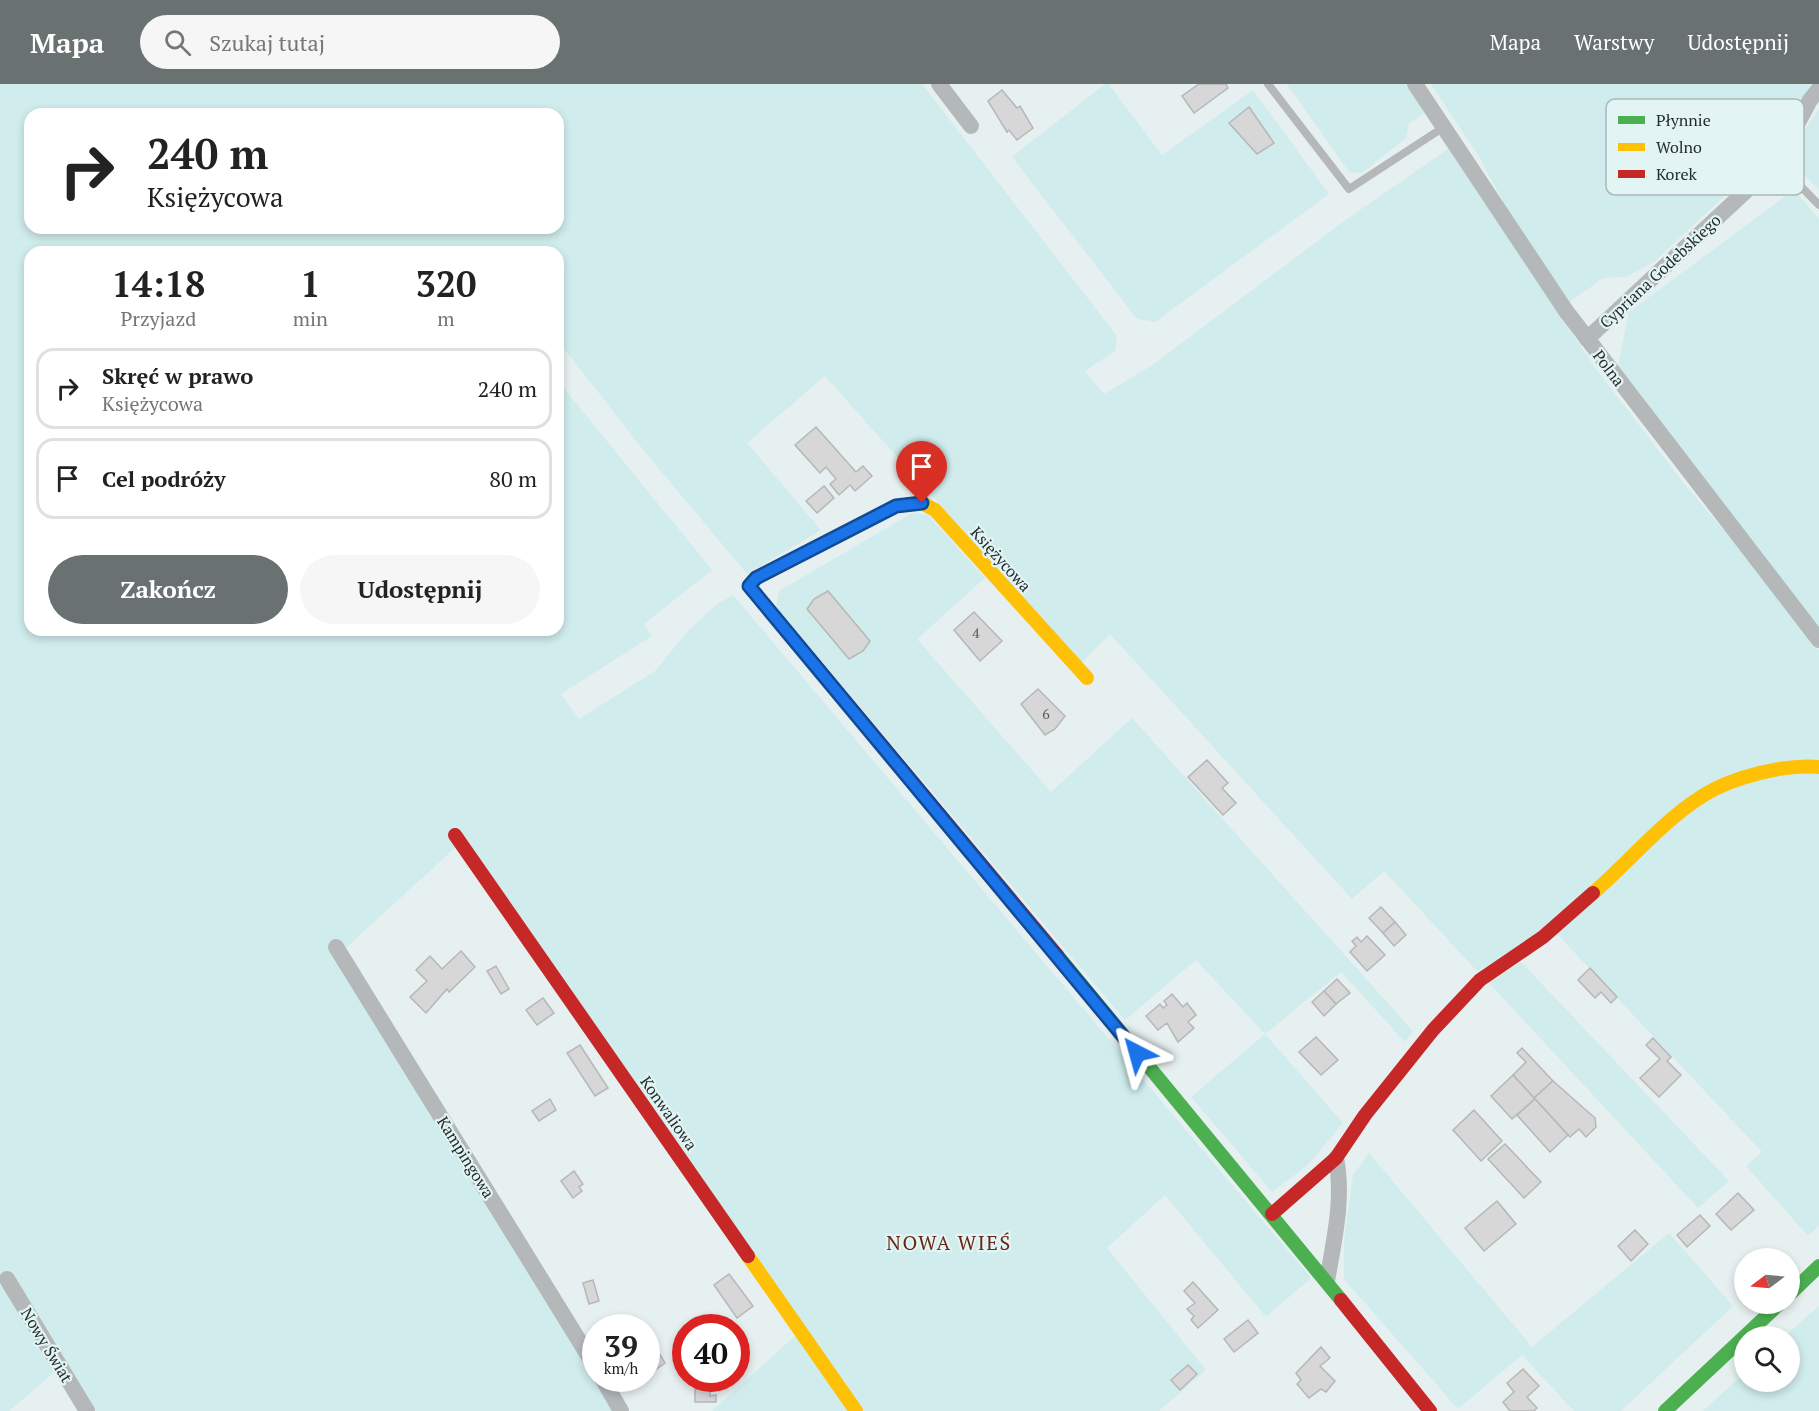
<!DOCTYPE html>
<html lang="pl">
<head>
<meta charset="utf-8">
<style>
	:root { --surface:#fff; --page:#f6f6f6; --text:#222; --muted:#767676; --line:#e0e0e0; --accent:#697171 }
	body { margin:0; font-family:"PT Serif",serif; background:var(--page); color:var(--text); height:100vh; display:flex; flex-direction:column; font-size:22px; white-space:nowrap }
	* { box-sizing:border-box; margin:0 }
	p { font-size:20px; color:var(--muted) }
	.icon { flex:none; width:33px; height:33px; fill:none; stroke:currentColor; stroke-width:2; stroke-linecap:round; stroke-linejoin:round }
	.map { position:relative; flex:1; overflow:hidden }
	.side { position:absolute; left:24px; top:162px; width:540px; height:390px; display:flex; flex-direction:column; background:var(--surface); border-radius:18px; box-shadow:0 3px 9px #0003 }
	.side>* { flex:none }
	.hud { position:absolute; left:24px; top:24px; width:540px; height:126px; border-radius:18px; box-shadow:0 3px 9px #0003; background:#fff; color:var(--text); overflow:hidden }
	.needle { width:39px; rotate:254deg }
	.buttons { position:absolute; left:1734px; top:1164px; display:grid; gap:12px }
	.buttons a { display:grid; place-items:center; width:66px; height:66px; border-radius:50%; background:var(--surface); box-shadow:0 3px 9px #0003; font-size:30px }
	.speed { position:absolute; left:582px; top:1230px; display:flex; gap:12px; font-size:30px; font-weight:700; text-align:center }
	.speed>* { display:grid; place-content:center; width:78px; height:78px; border-radius:50%; background:var(--surface); box-shadow:0 3px 9px #0003; line-height:1 }
	.speed small { font-size:15px; font-weight:400 }
	.speed .limit { border:9px solid #d22; background:#fff; color:#111 }
	.pin { position:absolute; display:grid; place-items:center; width:51px; height:51px; color:#fff; margin:-62px -26px; border-radius:50% 50% 50% 0; rotate:-45deg; box-shadow:0 0 6px #0007 }
	.pin .icon { rotate:45deg }
	.me { position:absolute; width:66px; margin:-33px; rotate:321deg; stroke-linejoin:round; filter:drop-shadow(0 0 4px #0008) }
	.turn { display:flex; align-items:center; gap:21px; height:126px; padding:0 24px; font-size:27px }
	.turn .icon { width:78px; height:78px; stroke-width:2.5 }
	.turn b { display:block; font-size:42px; line-height:51px }
	.eta { display:flex; justify-content:space-evenly; align-items:center; height:102px; text-align:center }
	.eta b { font-size:36px; font-weight:700; line-height:42px }
	.button { display:flex; gap:12px; margin-top:auto; padding:12px 24px }
	.button a { flex:1; height:69px; border-radius:36px; background:var(--accent); color:#fff; font-size:24px; font-weight:700; line-height:69px; text-align:center }
	.button a+a { background:var(--page); color:var(--text) }
	ul { padding:0; list-style:none }
	li { display:flex; align-items:center; gap:18px; height:81px; margin:0 12px 9px; padding:0 12px; border:3px solid var(--line); border-radius:18px }
	li div { flex:1 }
	li b { display:block; font-size:22px }
	li em { font-style:normal }
	header { display:flex; align-items:center; gap:36px; box-sizing:border-box; height:84px; padding:0 30px; background:var(--accent); color:#fff }
	header strong { font-size:28px }
	nav { display:flex; gap:33px; margin-inline-start:auto; font-size:21px }
	.search { width:420px; height:54px; background:var(--page); display:flex; align-items:center; gap:15px; box-sizing:border-box; padding:0 21px; border-radius:33px; color:var(--muted); font-size:22px }
	.map>svg:first-child { display:block }
	.green { fill:#d0eced; fill-rule:evenodd }
	.building { fill:#d6d7d6; stroke:#b6b7b6; stroke-width:1.5 }
	.lines { fill:none; stroke-linecap:round; stroke-linejoin:round }
	.lane { stroke:#b4b8b8; stroke-width:8 }
	.street { stroke:#b4b8b8; stroke-width:16 }
	.fast { stroke:#4caf50; stroke-width:14 }
	.slow { stroke:#ffc107; stroke-width:14 }
	.jam { stroke:#c62828; stroke-width:14 }
	.route-casing { stroke:#114b97; stroke-width:15 }
	.route { stroke:#1a73e8; stroke-width:10 }
	.labels { text-anchor:middle; stroke-width:4.5; stroke-linejoin:round; paint-order:stroke }
	.number-label { font-size:14px; fill:#545a59 }
	.street-label { font-size:16px; fill:#252c2c; stroke:#e3f4f4 }
	.quarter-label { font-size:20px; letter-spacing:1.5px; fill:#682614; stroke:#e3f4f4 }
	.key { fill:#e3f4f4; stroke:#aab8b8; stroke-width:1.5 }
	.key-label { font-size:16px; fill:#252c2c }
</style>
</head>
<body>
<header>
<strong>Mapa</strong>
<div class="search"><svg class="icon" aria-label="search" viewBox="0 0 24 24"><circle cx="10" cy="10" r="6"/><path d="M15 15l6 6"/></svg>Szukaj tutaj</div>
<nav><a>Mapa</a><a>Warstwy</a><a>Udostępnij</a></nav>
</header>
<div class="map">
<svg width="1819" height="1327" viewBox="0 0 1819 1327">
	<rect width="100%" height="100%" fill="#e7f0f0"/>
	<g class="green">
		<path d="M0,0h922l195,252 -2,15 -30,20 19,23 47,-28 196,-147 101,-70 148,220 89,116 66,77 68,88v576l-11,10 -62,-70 16,-14 -204,-217 -81,36 -93,-100 -32,28 -242,-265 -29,29 -256,-287 -78,67 74,87 -74,44 -102,-122 -87,-111v-89h-528v378h528v-249l154,189 -68,54 8,12 -91,58 18,25 76,-48 32,-39 29,-27 17,-10 578,683 -45,39 -101,-122 -58,53 99,122 -47,41h-300l-402,-565 -119,109 275,456h-519l-36,-42 -49,42h-9zM30,30h528v114h-528z"/>
		<polygon points="1105,0 1112,0 1110,2 1162,71 1253,6 1329,110 1155,238 1137,235 1012,73"/>
		<polygon points="1287,0 1405,0 1424,29 1409,39 1406,54 1362,89 1349,88"/>
		<polygon points="1431,0 1814,0 1786,38 1765,74 1654,178 1625,193 1603,194 1570,218 1509,129 1481,76"/>
		<polygon points="1819,26 1819,106 1790,77 1804,46"/>
		<polygon points="1794,106 1819,135 1819,545 1618,282 1629,228"/>
		<polygon points="912,429 928,431 985,494 917,555 1051,708 1132,634 1413,947 1405,958 1341,888 1265,950 1343,1039 1308,1081 1272,1108 1191,1013 1265,950 1196,876 1125,936 776,523 779,507"/>
		<polygon points="1521,878 1729,1097 1698,1124 1489,899"/>
		<polygon points="1369,1069 1532,1263 1669,1149 1733,1222 1621,1327 1574,1327 1522,1271 1458,1325 1344,1195 1344,1156 1353,1091"/>
		<polygon points="1819,1222 1819,1327 1703,1327 1744,1289 1744,1298 1790,1298 1790,1252 1785,1252"/>
		<polygon points="795,1252 849,1327 712,1327"/>
	</g>
	<g class="building">
		<polygon points="1199,0 1226,0 1228,4 1194,29 1182,12"/>
		<polygon points="1002,6 1017,24 1020,22 1033,44 1017,56 1009,46 1007,48 988,17"/>
		<polygon points="1249,23 1274,59 1257,70 1229,39"/>
		<polygon points="816,343 856,388 863,382 872,392 855,407 850,401 839,411 830,400 836,395 826,383 820,389 795,361"/>
		<polygon points="824,402 834,414 817,429 806,417"/>
		<polygon points="828,507 870,557 863,567 849,575 807,525 814,515"/>
		<polygon points="974,528 1002,557 980,577 954,546"/>
		<polygon points="1038,605 1065,632 1055,645 1045,651 1021,620"/>
		<polygon points="1207,676 1228,699 1222,704 1236,719 1223,731 1188,693"/>
		<polygon points="1381,823 1395,838 1383,849 1369,834"/>
		<polygon points="1395,838 1406,851 1394,862 1383,849"/>
		<polygon points="1367,852 1385,871 1367,887 1350,868 1356,862 1352,857 1357,853 1361,858"/>
		<polygon points="461,867 475,883 449,908 447,905 426,929 410,913 427,897 416,886 430,872 442,885"/>
		<polygon points="496,882 509,905 501,910 487,887"/>
		<polygon points="1590,884 1617,913 1611,919 1601,908 1595,914 1578,896"/>
		<polygon points="1337,895 1350,909 1336,920 1324,907"/>
		<polygon points="1324,907 1336,920 1324,932 1312,918"/>
		<polygon points="1172,910 1183,923 1187,919 1196,931 1188,938 1194,944 1178,958 1167,939 1158,946 1146,932 1160,920 1163,924 1167,921 1164,917"/>
		<polygon points="543,914 554,929 537,941 526,926"/>
		<polygon points="1316,953 1338,976 1321,991 1299,968"/>
		<polygon points="1653,954 1671,973 1667,977 1681,991 1659,1013 1640,994 1660,975 1646,961"/>
		<polygon points="580,961 608,1004 595,1012 567,969"/>
		<polygon points="1522,964 1553,997 1534,1014 1513,991 1526,978 1517,969"/>
		<polygon points="1513,991 1535,1015 1512,1035 1491,1012"/>
		<polygon points="1553,997 1595,1034 1596,1043 1586,1053 1579,1045 1570,1053 1534,1014"/>
		<polygon points="550,1015 556,1026 539,1037 532,1027"/>
		<polygon points="1535,1015 1568,1051 1550,1068 1517,1031"/>
		<polygon points="1474,1026 1502,1057 1481,1077 1453,1046"/>
		<polygon points="1505,1060 1541,1098 1524,1114 1488,1075"/>
		<polygon points="574,1087 583,1100 579,1103 582,1107 573,1114 561,1097"/>
		<polygon points="1738,1109 1754,1126 1731,1146 1716,1130"/>
		<polygon points="1497,1117 1516,1140 1484,1167 1465,1144"/>
		<polygon points="1700,1131 1710,1142 1687,1163 1677,1151"/>
		<polygon points="1635,1146 1648,1160 1631,1177 1618,1162"/>
		<polygon points="729,1190 753,1222 737,1234 714,1201"/>
		<polygon points="593,1196 599,1217 589,1220 583,1199"/>
		<polygon points="1193,1198 1218,1226 1198,1244 1191,1236 1194,1232 1187,1225 1195,1219 1184,1207"/>
		<polygon points="1248,1236 1258,1249 1234,1268 1224,1255"/>
		<polygon points="1321,1263 1330,1274 1320,1282 1335,1297 1326,1308 1321,1305 1309,1314 1297,1300 1301,1296 1296,1289"/>
		<polygon points="659,1269 665,1279 655,1286 649,1277"/>
		<polygon points="1188,1281 1197,1290 1180,1306 1171,1296"/>
		<polygon points="1523,1285 1539,1302 1527,1313 1537,1324 1534,1327 1510,1327 1503,1318 1514,1308 1507,1299"/>
		<polygon points="710,1304 710,1312 716,1311 716,1318 695,1318 695,1305"/>
	</g>
	<g class="lines">
		<g class="lane">
			<polyline points="1268,0 1349,105 1444,43"/>
			<polyline points="1777,78 1819,121"/>
		</g>
		<g class="street">
			<polyline points="939,0 971,42"/>
			<polyline points="1415,0 1566,227 1819,556"/>
			<polyline points="1587,255 1777,78 1810,16 1819,5"/>
			<polyline points="336,863 596,1284"/>
			<polyline points="7,1195 87,1327"/>
			<path d="M1327,1197c7,-41 17,-82 9,-123"/>
			<polyline points="602,1294 621,1327"/>
		</g>
		<g class="fast">
			<polyline points="1057,871 1341,1216"/>
			<polyline points="1790,1210 1819,1182"/>
			<polyline points="1665,1327 1779,1220"/>
		</g>
		<g class="slow">
			<polyline points="770,487 896,422 922,419 935,426 1087,594"/>
			<path d="M1593,809c36,-31 69,-72 111,-98 29,-18 80,-31 115,-28"/>
			<polyline points="748,1172 856,1327"/>
		</g>
		<g class="jam">
			<polyline points="770,487 756,494 749,502 1057,871"/>
			<polyline points="455,751 748,1172"/>
			<polyline points="1272,1130 1336,1074 1365,1031 1433,946 1480,896 1543,853 1593,809"/>
			<polyline points="1341,1216 1430,1327"/>
		</g>
	</g>
	<g class="lines">
		<g class="route-casing">
			<polyline id="route" points="922,419 896,422 756,494 749,502 1137,969"/>
		</g>
		<use href="#route" class="route"/>
	</g>
	<g class="labels">
		<g class="number-label">
			<text x="976" y="554">4</text>
			<text x="1046" y="635">6</text>
		</g>
		<g class="street-label">
			<text transform="translate(1660 187) rotate(-43)" y="6">Cypriana Godebskiego</text>
			<text transform="translate(1609 284) rotate(53)" y="6">Polna</text>
			<text transform="translate(1001 475) rotate(48)" y="6">Księżycowa</text>
			<text transform="translate(669 1029) rotate(55)" y="6">Konwaliowa</text>
			<text transform="translate(466 1073) rotate(58)" y="6">Kampingowa</text>
			<text transform="translate(47 1261) rotate(59)" y="6">Nowy Świat</text>
		</g>
		<g class="quarter-label">
			<text x="949" y="1166">NOWA WIEŚ</text>
		</g>
	</g>
	<rect x="1606" y="15" width="198" height="96" rx="9" class="key"/>
	<rect x="1618" y="32" width="27" height="8" fill="#4caf50"/>
	<rect x="1618" y="59" width="27" height="8" fill="#ffc107"/>
	<rect x="1618" y="86" width="27" height="8" fill="#c62828"/>
	<g class="key-label">
		<text x="1656" y="42">Płynnie</text>
		<text x="1656" y="69">Wolno</text>
		<text x="1656" y="96">Korek</text>
	</g>
</svg>
<div class="buttons">
<a><svg class="needle" viewBox="-14 -14 28 28"><path d="M0-13l5 13h-10z" fill="#e53935"/><path d="M0 13l5-13h-10z" fill="#767676"/></svg></a>
<a><svg class="icon" aria-label="search" viewBox="0 0 24 24"><circle cx="10" cy="10" r="6"/><path d="M15 15l6 6"/></svg></a>
</div>
<div class="speed"><div>39<small>km/h</small></div><div class="limit">40</div></div>
<div class="pin" style="left:922px;top:419px;background:#d93025"><svg class="icon" aria-label="arrive" viewBox="0 0 24 24"><path d="M6 21V4h12l-3 4 3 4H6"/></svg></div>
<svg class="me" style="left:1137px;top:969px" viewBox="-20 -20 40 40"><path d="M0-17L14 15 0 8-14 15z" fill="#1a73e8" stroke="#fff" stroke-width="4"/></svg>
<div class="hud">
<div class="turn"><svg class="icon" aria-label="right" viewBox="0 0 24 24"><path d="M7 20v-9h11M14 6l5 5-5 5"/></svg><div><b>240 m</b>Księżycowa</div></div>
</div>
<section class="side">
<div class="eta">
<div><b>14:18</b><p>Przyjazd</p></div>
<div><b>1</b><p>min</p></div>
<div><b>320</b><p>m</p></div>
</div>
<ul>
<li><svg class="icon" aria-label="right" viewBox="0 0 24 24"><path d="M7 20v-9h11M14 6l5 5-5 5"/></svg><div><b>Skręć w prawo</b><p>Księżycowa</p></div><em>240 m</em></li>
<li><svg class="icon" aria-label="arrive" viewBox="0 0 24 24"><path d="M6 21V4h12l-3 4 3 4H6"/></svg><div><b>Cel podróży</b></div><em>80 m</em></li>
</ul>
<div class="button"><a>Zakończ</a><a>Udostępnij</a></div>
</section>
</div>
</body>
</html>
